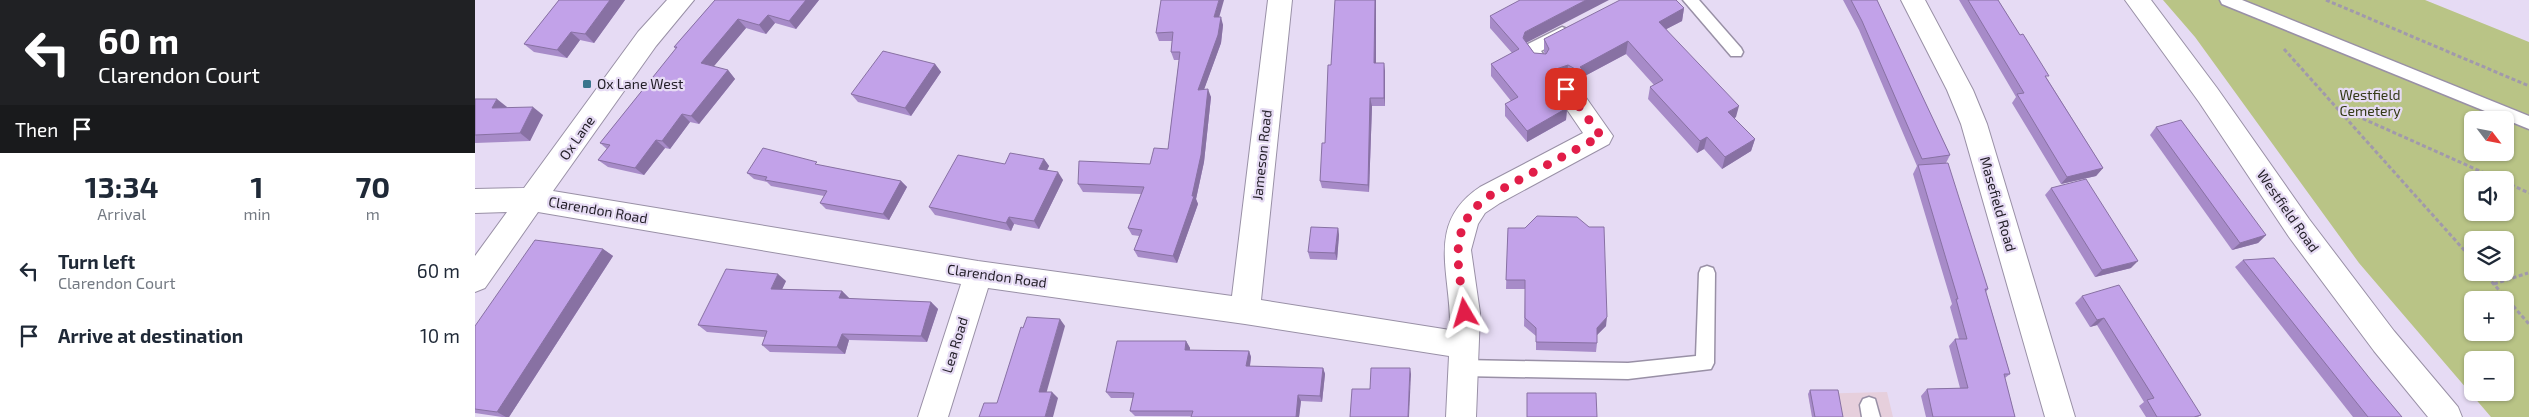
<!DOCTYPE html>
<html lang="en">
<head>
<meta charset="utf-8">
<style>
	:root { --surface:#fff; --page:#f2f2f3; --text:#1f2937; --muted:#747a83 }
	body { margin:0; font-family:"Exo 2",sans-serif; background:var(--page); color:var(--text); height:100vh; display:flex; flex-direction:column; font-size:19px; white-space:nowrap }
	* { box-sizing:border-box; margin:0 }
	p { font-size:16px; color:var(--muted) }
	.icon { flex:none; width:28px; height:28px; fill:none; stroke:currentColor; stroke-width:2; stroke-linecap:round; stroke-linejoin:round }
	.map { position:relative; flex:1; overflow:hidden }
	.details { display:flex; flex-direction:column; background:var(--surface); width:475px }
	.details>* { flex:none }
	.top-card { background:#202124; color:#fff; overflow:hidden }
	.needle { width:32px; rotate:122deg }
	.buttons { position:absolute; left:1989px; top:111px; display:grid; gap:10px }
	.buttons a { display:grid; place-items:center; width:50px; height:50px; border-radius:8px; background:var(--surface); box-shadow:0 1px 4px #0004; font-size:25px }
	.pin { position:absolute; display:grid; place-items:center; width:42px; height:42px; color:#fff; margin:-21px; border-radius:10px; box-shadow:0 2px 8px #0006 }
	.me { position:absolute; width:55px; margin:-28px; rotate:353deg; stroke-linejoin:round; filter:drop-shadow(0 0 4px #0008) }
	.turn { display:flex; align-items:center; gap:18px; height:105px; padding:0 15px; font-size:22px }
	.turn .icon { width:65px; height:65px; stroke-width:2.5 }
	.turn b { display:block; font-size:35px; line-height:42px }
	.then { display:flex; align-items:center; height:48px; padding:0 15px; background:#0003; gap:10px; font-size:19px }
	.eta { display:flex; justify-content:space-evenly; align-items:center; height:85px; text-align:center }
	.eta b { font-size:30px; font-weight:700; line-height:35px }
	ul { padding:0; list-style:none }
	li { display:flex; align-items:center; gap:15px; height:65px; padding:0 15px }
	li div { flex:1 }
	li b { display:block; font-size:19px }
	li em { font-style:normal }
	main { display:flex; flex:1; min-height:0 }
	.map>svg:first-child { display:block }
	.industrial { fill:#e6cfdc }
	.green { fill:#b9c486; fill-rule:evenodd }
	.lines { fill:none; stroke-linecap:round; stroke-linejoin:round }
	.service-casing { stroke:#9990a6; stroke-width:3 }
	.minor-casing { stroke:#9990a6; stroke-width:2 }
	.tertiary-casing { stroke:#9990a6; stroke-width:2 }
	.path { stroke:#a199ac; stroke-width:3; stroke-dasharray:4 2.5; stroke-linecap:butt }
	.service { fill:#fff; fill-rule:evenodd }
	.minor { fill:#fff; fill-rule:evenodd }
	.tertiary { fill:#fff; fill-rule:evenodd }
	.wall { fill:#a78bc8 }
	.shaded-wall { fill:#8871a3 }
	.building { fill:#c2a2e9; stroke:#8871a3 }
	.route { stroke:#e11d48; stroke-width:9; stroke-dasharray:0 16.2 }
	.poi-dot { fill:#3a758d; stroke:#e6dbf4; stroke-width:2 }
	.labels { text-anchor:middle; stroke-width:4.5; stroke-linejoin:round; paint-order:stroke }
	.poi-label { font-size:14px; fill:#221e27; stroke:#e6dbf4; text-anchor:start }
	.park-label { font-size:14px; fill:#343a17; stroke:#e6dbf4 }
	.street-label { font-size:14px; fill:#221e27; stroke:#e6dbf4 }
</style>
</head>
<body>
<main>
<section class="details">
<div class="top-card">
<div class="turn"><svg class="icon" aria-label="left" viewBox="0 0 24 24"><path d="M17 20v-9H6M10 6l-5 5 5 5"/></svg><div><b>60 m</b>Clarendon Court</div></div>
<div class="then">Then<svg class="icon" aria-label="arrive" viewBox="0 0 24 24"><path d="M6 21V4h12l-3 4 3 4H6"/></svg></div>
</div>
<div class="eta">
<div><b>13:34</b><p>Arrival</p></div>
<div><b>1</b><p>min</p></div>
<div><b>70</b><p>m</p></div>
</div>
<ul>
<li><svg class="icon" aria-label="left" viewBox="0 0 24 24"><path d="M17 20v-9H6M10 6l-5 5 5 5"/></svg><div><b>Turn left</b><p>Clarendon Court</p></div><em>60 m</em></li>
<li><svg class="icon" aria-label="arrive" viewBox="0 0 24 24"><path d="M6 21V4h12l-3 4 3 4H6"/></svg><div><b>Arrive at destination</b></div><em>10 m</em></li>
</ul>
</section>
<div class="map">
<svg width="2054" height="417" viewBox="0 0 2054 417">
	<rect width="100%" height="100%" fill="#e6dbf4"/>
	<polygon class="industrial" points="1412,392 1418,417 1337,417 1333,394"/>
	<path class="green" d="M1688,0h262l104,42v375h-38l-132,-154 -164,-226zM1998,120h32v32h-32zM1998,180h32v32h-32zM1998,240h32v32h-32zM1998,300h32v32h-32zM1998,360h32v32h-32z"/>
	<g class="lines">
		<g class="service-casing">
			<g id="service">
				<polygon points="1208,0 1224,0 1266,48 1268,52 1266,56 1256,56"/>
				<polygon points="1745,0 1767,0 2054,116 2054,129 1747,4"/>
				<polygon points="1087,27 1092,29 1094,33 1092,37 1066,51 1072,60 1070,64 1060,64 1049,49 1051,45"/>
				<polygon points="1232,266 1238,268 1240,273 1239,363 1236,369 1153,379 987,376 981,374 978,368 981,362 987,360 1153,363 1221,356 1224,273 1226,268"/>
				<polygon points="1394,397 1400,399 1405,417 1387,417 1385,405 1388,399"/>
			</g>
		</g>
		<g class="minor-casing">
			<g id="minor">
				<path d="M192,0h27l-38,46 -103,145 425,70 254,35 36,-296h24l-31,300 189,30c2,-55 -26,-106 30,-143l103,-54 -30,-44 4,-7 9,-3 9,3 38,54 -4,8 -109,59 -15,10 -7,11 -7,26 9,63 -4,104h-30l3,-61 -204,-32 -257,-36 -40,129h-30l43,-133 -423,-72 -53,76 -10,4v-36l32,-44 -32,1v-24l49,-1 114,-156z"/>
				<polygon points="1426,0 1450,0 1498,90 1512,124 1600,417 1570,417 1486,124 1472,90"/>
			</g>
		</g>
		<g class="tertiary-casing">
			<polygon id="tertiary" points="1650,0 1676,0 1742,88 1834,219 1919,331 1983,407 1987,417 1953,417 1899,351 1814,237 1724,102"/>
		</g>
		<g class="path">
			<polyline points="1851,0 2054,86"/>
			<polyline points="1809,49 1998,260"/>
			<polyline points="1864,108 2025,180"/>
			<polyline points="2030,182 2054,193"/>
			<polyline points="2008,272 2054,324"/>
			<polyline points="2019,284 2053,273"/>
		</g>
		<use href="#service" class="service"/>
		<use href="#minor" class="minor"/>
		<use href="#tertiary" class="tertiary"/>
	</g>
	<g class="wall">
		<polygon points="84,0 150,0 119,43 105,40 92,58 59,52 49,44"/>
		<polygon points="240,0 344,0 321,29 300,23 291,34 271,28 238,67 253,70 260,79 224,124 215,122 195,149 190,148 169,175 133,167 123,160 132,149 125,143 201,49 199,47"/>
		<polygon points="860,0 901,0 901,63 910,71 910,106 897,106 894,192 847,188 845,181 850,143 856,65"/>
		<polygon points="1368,0 1402,0 1475,155 1471,163 1513,289 1511,292 1535,374 1530,378 1540,417 1451,417 1446,396 1452,389 1485,388 1474,346 1480,339 1484,339 1475,307 1477,304 1438,174 1442,166 1384,30"/>
		<polygon points="1484,0 1523,0 1628,168 1621,176 1586,184 1537,103 1541,97"/>
		<polygon points="1209,8 1207,21 1191,29 1261,117 1259,118 1280,139 1276,151 1247,169 1229,149 1222,153 1173,99 1175,87 1179,85 1151,54 1106,78 1106,81 1103,83 1092,77 1080,81 1080,94 1092,108 1091,120 1052,142 1030,116 1030,104 1036,101 1016,76 1016,64 1037,53 1015,28 1015,16 1052,43 1059,53 1070,54 1069,52 1069,39"/>
		<polygon points="744,17 748,25 746,43 729,89 736,97 729,162 721,199 723,204 702,263 663,257 659,250 664,236 657,235 653,228 666,194 608,192 603,184 675,164 693,149 704,60 699,60 696,52 697,41 684,41 681,33"/>
		<polygon points="460,64 466,72 436,116 383,102 376,94"/>
		<polygon points="0,99 32,107 31,108 68,115 55,141 0,143"/>
		<polygon points="1681,127 1791,235 1783,243 1757,250 1675,135"/>
		<polygon points="569,159 574,166 572,170 588,180 564,229 539,224 536,231 460,215 454,207 530,164"/>
		<polygon points="344,165 426,181 432,187 414,220 351,209 345,203 349,196 296,186 292,182 279,179 272,173"/>
		<polygon points="1576,188 1656,268 1620,277 1570,195"/>
		<polygon points="863,228 864,235 862,260 835,259 833,252"/>
		<polygon points="1033,228 1131,326 1122,335 1122,343 1121,352 1061,350 1061,336 1049,326 1050,289 1031,289"/>
		<polygon points="128,249 138,256 34,417 27,417 0,413 0,326"/>
		<polygon points="1768,260 1896,380 1927,417 1878,417 1760,267"/>
		<polygon points="311,281 307,289 367,291 374,298 374,299 456,302 463,309 452,342 374,340 370,354 295,352 287,345 290,337 232,332 223,325"/>
		<polygon points="1607,296 1726,415 1723,417 1671,417 1664,406 1669,402 1622,325 1615,327 1600,303"/>
		<polygon points="711,341 715,348 715,350 774,351 776,357 775,366 848,368 850,374 847,402 826,401 824,417 660,416 655,411 658,398 636,398 631,392"/>
		<polygon points="1335,390 1368,417 1337,417 1333,394"/>
	</g>
	<g class="shaded-wall">
		<polygon points="135,0 150,0 119,43 110,34"/>
		<polygon points="331,0 344,0 321,29 314,21"/>
		<polygon points="744,0 749,0 742,25 739,17"/>
		<polygon points="900,0 901,0 901,72 899,63"/>
		<polygon points="1111,0 1134,0 1049,44 1048,38 1050,32"/>
		<polygon points="1209,8 1207,21 1182,34 1184,22"/>
		<polygon points="293,15 300,23 291,34 284,25"/>
		<polygon points="746,17 748,25 746,43 726,98 723,90"/>
		<polygon points="263,19 271,28 234,72 226,63"/>
		<polygon points="96,32 105,40 92,58 82,50"/>
		<polygon points="1153,41 1151,54 1106,78 1106,81 1103,83 1105,67"/>
		<polygon points="909,63 910,71 910,106 909,98"/>
		<polygon points="460,64 466,72 436,116 430,108"/>
		<polygon points="1093,65 1092,77 1080,81 1078,84 1081,83 1080,95 1074,87 1077,76 1081,69"/>
		<polygon points="253,70 260,79 224,124 216,116"/>
		<polygon points="733,89 736,97 729,162 721,199 723,204 702,263 698,256"/>
		<polygon points="895,98 897,106 894,192 893,185"/>
		<polygon points="22,99 32,107 27,116 17,108"/>
		<polygon points="1264,106 1261,117 1250,124 1253,112"/>
		<polygon points="58,107 68,115 55,141 45,133"/>
		<polygon points="1092,108 1091,120 1052,142 1052,131"/>
		<polygon points="207,114 215,122 195,149 187,141"/>
		<polygon points="1232,137 1229,149 1222,153 1225,141"/>
		<polygon points="1280,139 1276,151 1247,169 1250,157"/>
		<polygon points="181,140 190,148 169,175 160,168"/>
		<polygon points="569,159 574,166 569,176 564,169"/>
		<polygon points="1628,168 1621,176 1586,184 1592,177"/>
		<polygon points="583,172 588,180 564,229 559,221"/>
		<polygon points="426,181 432,187 414,220 408,214"/>
		<polygon points="534,217 539,224 536,231 531,223"/>
		<polygon points="863,228 864,235 862,260 860,253"/>
		<polygon points="1791,235 1783,243 1757,250 1765,243"/>
		<polygon points="128,249 138,256 34,417 31,417 22,412"/>
		<polygon points="1663,261 1656,268 1620,277 1627,270"/>
		<polygon points="303,274 311,281 304,296 296,289"/>
		<polygon points="367,291 374,298 371,305 364,298"/>
		<polygon points="456,302 463,309 452,342 446,336"/>
		<polygon points="1132,317 1131,326 1120,337 1122,328"/>
		<polygon points="1629,318 1622,325 1615,327 1622,320"/>
		<polygon points="585,319 590,326 570,398 564,392"/>
		<polygon points="367,334 374,340 370,354 362,347"/>
		<polygon points="711,341 715,348 714,356 710,350"/>
		<polygon points="774,351 776,357 774,372 771,366"/>
		<polygon points="848,368 850,374 847,402 845,396"/>
		<polygon points="935,368 936,374 934,417 933,417"/>
		<polygon points="577,392 583,398 578,417 570,417"/>
		<polygon points="823,395 826,401 824,417 821,417"/>
	</g>
	<g class="building">
		<polygon points="84,0 135,0 110,34 96,32 82,50 49,44"/>
		<polygon points="240,0 331,0 314,21 293,15 284,25 263,19 226,63 253,70 216,116 207,114 187,141 181,140 160,168 123,160 135,145 125,143 202,47 199,47"/>
		<polygon points="686,0 744,0 739,17 746,17 743,35 723,90 733,89 726,155 717,196 719,196 698,256 659,250 667,230 653,228 669,187 603,184 604,161 675,164 679,148 693,149 705,52 696,52 698,32 681,33"/>
		<polygon points="860,0 900,0 899,63 909,63 909,98 895,98 893,185 845,181 847,143 850,143 853,65 856,65"/>
		<polygon points="1045,0 1111,0 1050,32 1048,38 1059,53 1071,54 1074,49 1069,39 1145,0 1201,0 1209,8 1184,22 1264,106 1253,112 1280,139 1250,157 1232,137 1225,141 1175,87 1188,80 1153,41 1105,67 1107,69 1104,71 1093,65 1081,69 1077,76 1081,83 1074,87 1092,108 1052,131 1030,104 1043,97 1016,64 1044,49 1015,16"/>
		<polygon points="1376,0 1402,0 1475,155 1447,159 1387,21"/>
		<polygon points="1493,0 1523,0 1545,35 1548,34 1574,76 1570,76 1628,168 1592,177 1542,94 1549,93"/>
		<polygon points="408,51 460,64 430,108 376,94"/>
		<polygon points="0,99 22,99 17,108 58,107 45,133 0,135"/>
		<polygon points="1706,120 1791,235 1765,243 1681,127"/>
		<polygon points="288,148 342,162 340,164 426,181 408,214 345,203 352,191 290,180 292,177 272,173"/>
		<polygon points="535,153 569,159 564,169 583,172 559,221 534,217 531,223 454,207 483,155 530,164"/>
		<polygon points="1473,163 1513,289 1510,289 1535,374 1529,374 1540,417 1458,417 1452,389 1493,388 1480,339 1492,339 1481,299 1483,299 1443,165"/>
		<polygon points="1611,179 1663,261 1627,270 1576,188"/>
		<polygon points="1062,216 1102,217 1114,227 1129,227 1132,317 1122,328 1122,343 1061,342 1061,328 1050,318 1050,280 1031,280 1033,228 1050,228"/>
		<polygon points="836,227 863,228 860,253 833,252"/>
		<polygon points="60,240 128,249 22,412 0,409 0,326"/>
		<polygon points="1799,258 1896,380 1927,417 1893,417 1768,260"/>
		<polygon points="251,269 303,274 296,289 367,291 364,298 456,302 446,336 367,334 362,347 287,345 292,331 223,325"/>
		<polygon points="1644,285 1726,415 1719,417 1682,417 1672,400 1679,398 1629,318 1622,320 1607,296"/>
		<polygon points="552,317 585,319 564,392 577,392 570,417 504,417 509,403 522,403 546,327 548,328"/>
		<polygon points="642,341 711,341 710,350 774,351 771,366 848,368 845,396 823,395 821,417 716,417 718,411 655,411 659,393 631,392"/>
		<polygon points="896,368 935,368 933,417 875,417 877,389 895,389"/>
		<polygon points="1335,390 1363,390 1368,417 1340,417"/>
		<polygon points="1052,393 1121,393 1122,417 1052,417"/>
	</g>
	<g class="lines">
		<path class="route" d="M990,313c-6,-46 -20,-86 24,-117l112,-60 -35,-47"/>
	</g>
	<rect class="poi-dot" x="107" y="79" width="10" height="10" rx="2.5"/>
	<g class="labels">
		<g class="poi-label">
			<text x="122" y="89">Ox Lane West</text>
		</g>
		<g class="park-label">
			<text x="1895" y="100">Westfield<tspan x="1895" dy="16">Cemetery</tspan></text>
		</g>
		<g class="street-label">
			<text transform="translate(102 138) rotate(-55)" y="5">Ox Lane</text>
			<text transform="translate(787 155) rotate(-84)" y="5">Jameson Road</text>
			<text transform="translate(1523 204) rotate(74)" y="5">Masefield Road</text>
			<text transform="translate(123 210) rotate(10)" y="5">Clarendon Road</text>
			<text transform="translate(1813 211) rotate(55)" y="5">Westfield Road</text>
			<text transform="translate(522 276) rotate(8)" y="5">Clarendon Road</text>
			<text transform="translate(480 345) rotate(-73)" y="5">Lea Road</text>
		</g>
	</g>
</svg>
<div class="buttons">
<a><svg class="needle" viewBox="-14 -14 28 28"><path d="M0-13l5 13h-10z" fill="#e53935"/><path d="M0 13l5-13h-10z" fill="#747a83"/></svg></a>
<a><svg class="icon" aria-label="sound" viewBox="0 0 24 24"><path d="M4 9h4l5-4v14l-5-4H4zM17 9q2 3 0 6"/></svg></a>
<a><svg class="icon" aria-label="layers" viewBox="0 0 24 24"><path d="M12 4l9 5-9 5-9-5zM3 14l9 5 9-5"/></svg></a>
<a>+</a>
<a>−</a>
</div>
<div class="pin" style="left:1091px;top:89px;background:#d93025"><svg class="icon" aria-label="arrive" viewBox="0 0 24 24"><path d="M6 21V4h12l-3 4 3 4H6"/></svg></div>
<svg class="me" style="left:990px;top:313px" viewBox="-20 -20 40 40"><path d="M0-17L14 15 0 8-14 15z" fill="#e11d48" stroke="#fff" stroke-width="4"/></svg>
</div>
</main>
</body>
</html>
